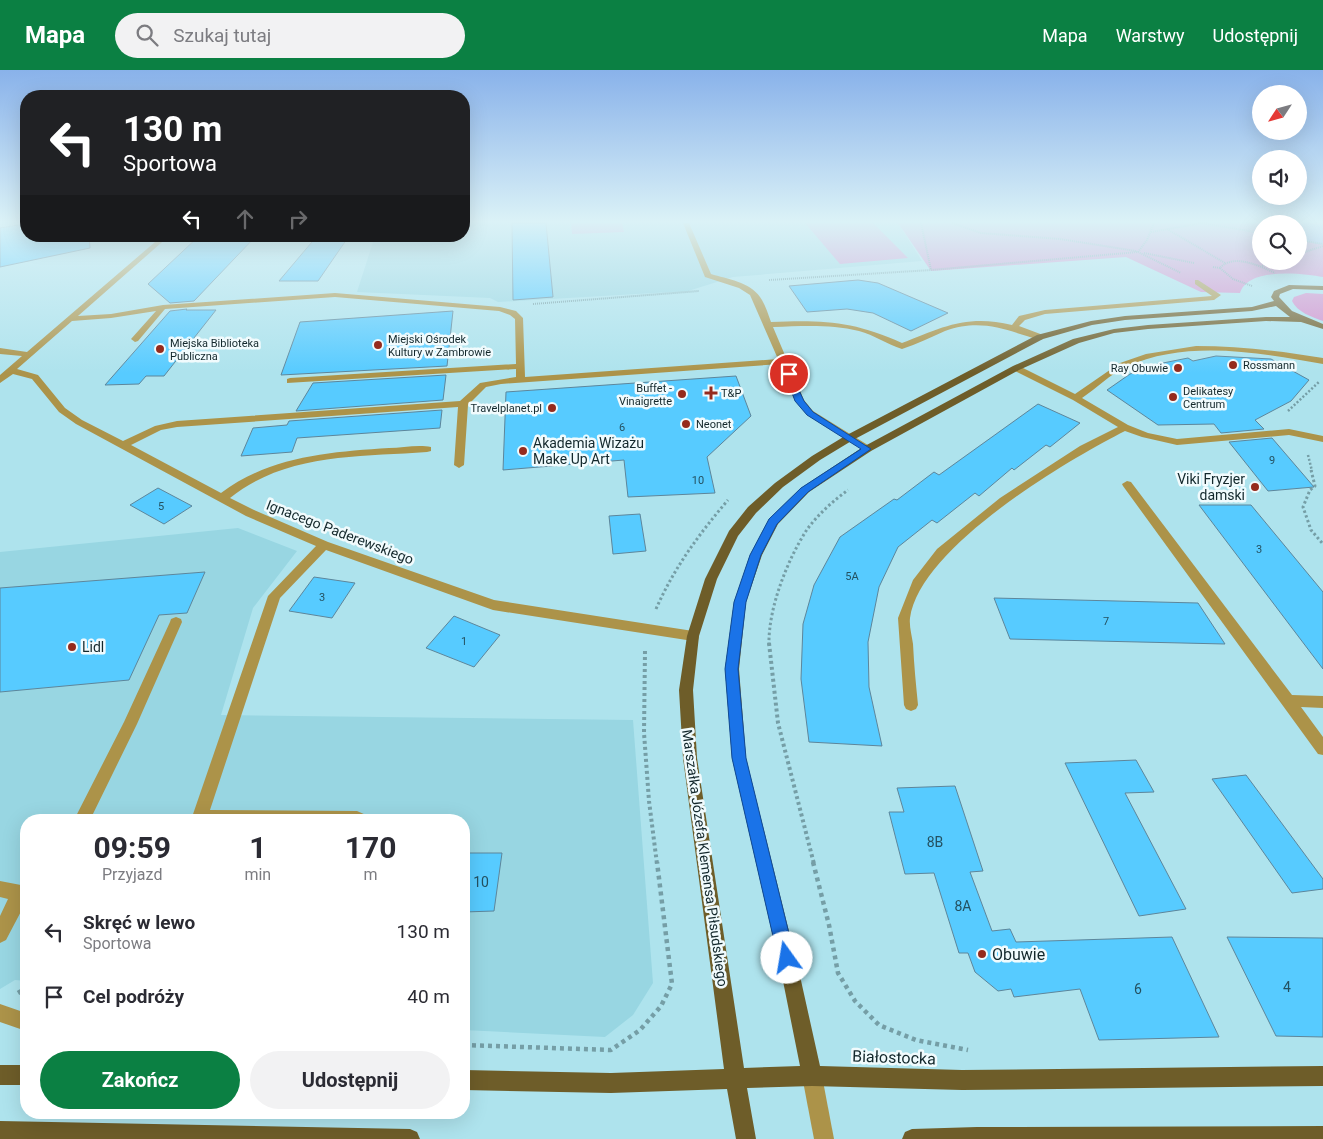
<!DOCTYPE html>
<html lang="pl">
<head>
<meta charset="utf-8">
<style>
	:root { --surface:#fff; --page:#f2f2f3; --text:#2b2b33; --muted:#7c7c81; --accent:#0b8043 }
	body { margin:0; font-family:Roboto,sans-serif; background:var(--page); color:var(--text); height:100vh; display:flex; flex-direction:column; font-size:19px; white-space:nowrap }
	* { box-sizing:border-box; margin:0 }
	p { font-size:16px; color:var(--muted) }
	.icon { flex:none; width:28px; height:28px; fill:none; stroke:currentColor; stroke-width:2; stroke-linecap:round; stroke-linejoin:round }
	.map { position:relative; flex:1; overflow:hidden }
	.drawer { position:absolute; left:20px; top:744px; width:450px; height:305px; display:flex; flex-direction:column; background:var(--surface); border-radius:20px; box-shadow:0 5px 20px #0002 }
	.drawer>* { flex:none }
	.top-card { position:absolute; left:20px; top:20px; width:450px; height:152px; border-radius:20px; box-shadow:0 5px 20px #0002; background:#202124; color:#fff; overflow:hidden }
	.needle { width:32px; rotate:234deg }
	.buttons { position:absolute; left:1252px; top:15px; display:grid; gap:10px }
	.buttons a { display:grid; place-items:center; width:55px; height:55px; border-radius:50%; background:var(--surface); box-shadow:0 5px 20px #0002; font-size:25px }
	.pin { position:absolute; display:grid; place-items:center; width:42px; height:42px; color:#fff; margin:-21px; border:2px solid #fff; border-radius:50%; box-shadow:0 1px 5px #0007 }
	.me { position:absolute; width:55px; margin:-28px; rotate:347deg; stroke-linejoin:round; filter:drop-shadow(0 0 4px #0008) }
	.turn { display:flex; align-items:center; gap:18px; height:105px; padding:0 20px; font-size:22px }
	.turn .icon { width:65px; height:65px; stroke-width:2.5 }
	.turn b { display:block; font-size:35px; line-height:42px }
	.lanes { display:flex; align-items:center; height:48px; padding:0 20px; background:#0003; justify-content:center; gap:25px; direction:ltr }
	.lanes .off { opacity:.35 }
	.eta { display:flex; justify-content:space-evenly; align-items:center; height:85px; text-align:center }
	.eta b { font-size:30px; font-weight:700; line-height:35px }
	.primary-button { display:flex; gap:10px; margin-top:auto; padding:10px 20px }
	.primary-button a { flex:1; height:58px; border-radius:30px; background:var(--accent); color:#fff; font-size:20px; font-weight:700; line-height:58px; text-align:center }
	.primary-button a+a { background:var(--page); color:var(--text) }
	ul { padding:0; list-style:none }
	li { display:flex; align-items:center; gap:15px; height:65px; padding:0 20px }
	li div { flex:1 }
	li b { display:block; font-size:19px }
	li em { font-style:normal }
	header { display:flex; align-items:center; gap:30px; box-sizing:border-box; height:70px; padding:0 25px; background:var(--accent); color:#fff }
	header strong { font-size:24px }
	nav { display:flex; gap:28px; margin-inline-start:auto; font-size:18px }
	.search { width:350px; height:45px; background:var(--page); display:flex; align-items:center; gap:12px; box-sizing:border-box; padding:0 18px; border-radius:28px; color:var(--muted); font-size:19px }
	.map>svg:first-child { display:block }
	.built { fill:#98d6e2 }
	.green { fill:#d58dcc; fill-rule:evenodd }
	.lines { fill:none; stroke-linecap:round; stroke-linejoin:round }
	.river { fill:#9aaeee; fill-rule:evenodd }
	.building { fill:#57cbff; stroke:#5d869b }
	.path-far4 { stroke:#759ea6; stroke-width:2; stroke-dasharray:1 1; stroke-linecap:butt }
	.path-far3 { stroke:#759ea6; stroke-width:2.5; stroke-dasharray:2 2; stroke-linecap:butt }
	.path-far2 { stroke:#759ea6; stroke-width:3; stroke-dasharray:2.5 2.5; stroke-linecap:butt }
	.path-far1 { stroke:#759ea6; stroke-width:4; stroke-dasharray:3 3; stroke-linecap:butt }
	.path { stroke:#759ea6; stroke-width:4.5; stroke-dasharray:4 4; stroke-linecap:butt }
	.minor { fill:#ac9349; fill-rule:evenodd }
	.major { fill:#6e5d29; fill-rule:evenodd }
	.route { fill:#1a73e8; stroke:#114b97 }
	.poi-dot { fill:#952b1d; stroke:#f1fbfd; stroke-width:2 }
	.labels { text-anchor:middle; stroke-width:5; stroke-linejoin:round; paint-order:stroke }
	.far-poi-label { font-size:11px; fill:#13282c; stroke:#f1fbfd; text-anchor:start }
	.number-label { font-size:11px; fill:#245161 }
	.poi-label { font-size:14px; fill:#13282c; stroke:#f1fbfd; text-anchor:start }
	.street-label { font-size:14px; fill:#13282c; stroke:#f1fbfd }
	.near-number-label { font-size:14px; fill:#245161 }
	.near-poi-label { font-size:16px; fill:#13282c; stroke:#f1fbfd; text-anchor:start }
	.near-street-label { font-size:16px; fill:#13282c; stroke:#f1fbfd }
</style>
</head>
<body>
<header>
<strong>Mapa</strong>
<div class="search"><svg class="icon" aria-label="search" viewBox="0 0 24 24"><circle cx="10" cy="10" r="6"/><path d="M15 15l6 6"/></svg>Szukaj tutaj</div>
<nav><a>Mapa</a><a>Warstwy</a><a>Udostępnij</a></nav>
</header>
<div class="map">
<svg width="1323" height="1069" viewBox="0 0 1323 1069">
	<rect width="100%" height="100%" fill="#aee3ed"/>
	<g class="built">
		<polygon points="464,153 898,153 922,191 733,207 688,221 498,232 490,228 357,222 375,166 464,166"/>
		<polygon points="238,458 297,481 253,538 221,645 633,650 653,913 633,945 605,967 464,960 464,750 26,750 26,911 15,910 0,919 0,482"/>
	</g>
	<g class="green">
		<polygon points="571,153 622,153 624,162 572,164"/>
		<polygon points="805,153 873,153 908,188 840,194"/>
		<path d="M898,153h425v54c-21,-4 -75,-10 -83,16l-39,-1 -75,-35 -195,14zM1261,154h38v37h-38z"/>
		<path d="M1306,223l17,1v27c-11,-4 -26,-9 -31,-20l2,-4z"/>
	</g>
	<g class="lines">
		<polygon class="river" points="1307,153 1323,155 1323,175 1299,170 1299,154 1290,154"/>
	</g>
	<g class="building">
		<polygon points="512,153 546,153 553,227 513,230"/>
		<polygon points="24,154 25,166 89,166 90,178 0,197 0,158"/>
		<polygon points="199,166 256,166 194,231 170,233 148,214"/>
		<polygon points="317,166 349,166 318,211 279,211"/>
		<polygon points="858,210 878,213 948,243 911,261 873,243 847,239 807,242 789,216"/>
		<polygon points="187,239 186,240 216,240 164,306 146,306 139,314 105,315 170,241"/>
		<polygon points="453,241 447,296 281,305 300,252"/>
		<polygon points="1216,286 1271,289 1309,310 1291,331 1255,350 1264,359 1221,363 1214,354 1158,355 1107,320 1130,304 1158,294 1188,288 1193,291"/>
		<polygon points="446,305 443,330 296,341 313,313"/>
		<polygon points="736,306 751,346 707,387 715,423 628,427 624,390 503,400 506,322"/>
		<polygon points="1038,334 1080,353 1050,377 1046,375 1014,400 1012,398 979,426 975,423 937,453 932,450 898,477 879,517 868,572 869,617 882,676 809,672 801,609 803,554 814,515 840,467 894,429 897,430 934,402 939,405"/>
		<polygon points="442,340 440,358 297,368 292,382 241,386 253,358 287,355 289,351"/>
		<polygon points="1272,368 1314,417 1268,421 1229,372"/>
		<polygon points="158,418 192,436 164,454 130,435"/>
		<polygon points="1199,435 1251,435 1323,522 1323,599"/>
		<polygon points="640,444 646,481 613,484 609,446"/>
		<polygon points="205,502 187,543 159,545 129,610 0,622 0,518"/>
		<polygon points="314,507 355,513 332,548 289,541"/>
		<polygon points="994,528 1198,533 1225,574 1010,569"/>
		<polygon points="454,546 500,565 474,597 426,578"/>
		<polygon points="1136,690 1154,722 1125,723 1186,839 1139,846 1065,693"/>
		<polygon points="1246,705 1323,809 1323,819 1292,823 1212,709"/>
		<polygon points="955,716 983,801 970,802 992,861 1010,859 1016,872 1172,867 1219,967 1099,970 1080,919 1014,927 1011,919 998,921 975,902 968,883 959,883 934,803 905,804 889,742 904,742 897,718"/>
		<polygon points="464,783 502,783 494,841 464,842"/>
		<polygon points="1227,867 1323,868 1323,967 1276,966"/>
	</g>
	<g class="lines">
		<g class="path-far4">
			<polyline points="921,153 931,200"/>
			<polyline points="952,153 981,163 1060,169 1136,181"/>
			<polyline points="1167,159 1225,193"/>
			<polyline points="1151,162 1202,153 1261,163"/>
			<polyline points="1299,170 1323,174"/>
			<polyline points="1138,182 1147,170 1154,153"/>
			<polyline points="1144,183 1194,193"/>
			<polyline points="1299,184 1323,176"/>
			<polyline points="1262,196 1277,191"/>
			<polyline points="1213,197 1220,198"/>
			<polyline points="769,210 931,200 1138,182 1181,203"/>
			<path d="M1252,216l-19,-7 -13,-11c13,-15 40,-2 55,5"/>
			<polyline points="533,234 699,221"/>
		</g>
		<g class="path-far3">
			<polyline points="1288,341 1320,311"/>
			<polyline points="1308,385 1312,401"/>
		</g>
		<g class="path-far2">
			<polyline points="1311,400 1315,416 1310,420 1303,437 1311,460 1323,474"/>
			<path d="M656,539c18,-41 43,-75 72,-109"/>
			<path d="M769,575c-1,-36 18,-84 37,-114 11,-16 27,-30 42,-41"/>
		</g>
		<g class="path-far1">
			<polyline points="769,573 778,653 814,794"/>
			<polyline points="645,581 644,663 649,731 657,794"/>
		</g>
		<g class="path">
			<polyline points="813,792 829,855 838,903 855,931 879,955 916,970 968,980"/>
			<polyline points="18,923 26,918"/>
			<polyline points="464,975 611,980 640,960 661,936 672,914 657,792"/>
		</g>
		<g class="minor">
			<path d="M683,153h6l22,51c16,5 39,8 49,23 5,7 8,17 11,25 53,-2 82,-1 131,21 40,-16 66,-29 110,-18l7,-9 26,-6 167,-14 -17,-12v-4h3l23,15 -7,5 -169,14 -20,6 -6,6 24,9v4l-3,1c-35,-10 -58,-22 -95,-9 -14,6 -28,13 -43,18 -15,-5 -28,-14 -43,-18 -28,-7 -57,-5 -86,-4l31,73 9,11 58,36v4l-4,1 -60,-37 -12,-14 -15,-37 -279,20 -15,3 -18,18 -4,60 -5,3 -5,-3 4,-58 -281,20 -16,3 -30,15 90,48c49,-37 109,-41 168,-45 13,0 29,-4 42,-1v4l-4,1c-68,5 -141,1 -197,46l24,12 74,32 166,58 199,31 5,1 1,4 -1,4 -5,1 -200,-31 -167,-60 -46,48 -70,212 147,1 9,4 2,5h-177l77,-224 48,-50 -70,-30 -170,-92 -17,-12 -27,-33 -19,-5 -13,9v-8l22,-19 -22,-2v-6l27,4 135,-116h7l-91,80 33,-2 52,-9 172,-12 165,14 16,4 7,7 2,59 253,-18 -28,-64 -11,-7 -34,-11zM335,227l164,14 11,4 5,4 1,45 -226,14 -3,1v4l229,-14v8l-36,6 -20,18 -283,20 -22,5 -32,15 -41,-21 -17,-12 -27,-33 -21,-6 55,-48 39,-3 45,-7 -25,28 4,3 3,-1 27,-32z"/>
			<path d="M1196,276c43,0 85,5 127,12v6c-63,-11 -136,-25 -197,3 -16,7 -29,21 -44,31l46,27 20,8 29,6 112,-10 34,7v6l-34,-7 -112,10 -35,-8 -17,-6c-59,30 -205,116 -215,187 -1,8 2,18 3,26 1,21 3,41 5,61l-2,4 -5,2 -5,-2 -2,-4 -6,-87 15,-38 24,-31 63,-51 80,-52 38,-19 -45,-27 -60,-30v-4h6l56,28 45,-31 26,-9z"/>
			<polygon points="1127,411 1131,412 1292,625 1323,626 1323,638 1301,637 1323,667 1323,685 1318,684 1123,416 1122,414"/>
			<polygon points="176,547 181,549 182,552 137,654 90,750 74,750 124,652 170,552 171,549"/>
			<polygon points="0,811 26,816 26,832 6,870 0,873 0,846 8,829 0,827"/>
			<polygon points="0,934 26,943 26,961 0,952"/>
			<polygon points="812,996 819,999 822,1006 834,1069 814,1069 802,1006 805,999"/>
		</g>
		<g class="major">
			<path d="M1289,215l34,1v4l-30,-1 -13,5 -1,3 13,14 31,13v5l-22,-7 -35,-1 -118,8 -34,4 -35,10 -60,27 -148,81 -62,41 -31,32 -16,31 -16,47 -7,67 7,89 54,218 20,90 142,4 361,-4v20l-361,4 -150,-4 -65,2 9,51h-20l-9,-50 -116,4 -147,-3v-20l147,3 113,-4 -41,-311 -4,-68 8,-54 18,-57 24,-48 19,-24 27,-24 37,-27 33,-20 192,-101 54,-14 34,-5 127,-9 22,-6 -3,-4 3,-6zM1276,236l14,11h-24l-118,8 -34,4 -41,10 -60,27 -150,81 -62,41 -32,31 -19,36 -16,47 -9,67 7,89 50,218 18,90 -56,2 -47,-310 -4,-68 6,-54 18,-57 21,-43 18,-23 27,-26 37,-27 33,-20 190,-101 49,-14 33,-5 127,-9z"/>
			<rect x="0" y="995" width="26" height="20"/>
			<polygon points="0,1051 410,1059 417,1062 420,1069 0,1069"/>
			<polygon points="1323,1056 1323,1069 902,1069 905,1062 912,1059 977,1057"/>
		</g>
	</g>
	<linearGradient id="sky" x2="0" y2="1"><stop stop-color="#89b2ea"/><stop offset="0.5" stop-color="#dbf2f7"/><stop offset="1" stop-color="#dbf2f7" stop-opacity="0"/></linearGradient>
	<rect width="1323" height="303" fill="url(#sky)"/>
	<polygon class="route" points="786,303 791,303 804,331 813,342 871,379 808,422 777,454 761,485 746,532 738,599 746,688 795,888 792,894 787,896 781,894 778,888 732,688 725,599 734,532 750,485 769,449 801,418 861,379 807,345 795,331 785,304"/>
	<g class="poi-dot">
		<circle cx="378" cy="275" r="5"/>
		<circle cx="160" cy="279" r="5"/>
		<circle cx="1233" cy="295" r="5"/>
		<circle cx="1178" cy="298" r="5"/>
		<path d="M708.5 315.5h5v5h5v5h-5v5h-5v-5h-5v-5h5z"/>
		<circle cx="682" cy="324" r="5"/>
		<circle cx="1173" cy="327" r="5"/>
		<circle cx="552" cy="338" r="5"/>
		<circle cx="686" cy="354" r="5"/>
		<circle cx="523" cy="381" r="5"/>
		<circle cx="1255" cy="417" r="5"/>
		<circle cx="72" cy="577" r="5"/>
		<circle cx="982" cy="884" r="5"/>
	</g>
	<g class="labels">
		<g class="far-poi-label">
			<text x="388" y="273">Miejski Ośrodek<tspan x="388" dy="13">Kultury w Zambrowie</tspan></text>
			<text x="170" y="277">Miejska Biblioteka<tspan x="170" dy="13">Publiczna</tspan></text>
			<text x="1243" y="299">Rossmann</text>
			<text x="1168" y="302" text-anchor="end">Ray Obuwie</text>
			<text x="672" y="322" text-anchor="end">Buffet -<tspan x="672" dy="13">Vinaigrette</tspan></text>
			<text x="1183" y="325">Delikatesy<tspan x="1183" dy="13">Centrum</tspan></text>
			<text x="721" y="327">T&amp;P</text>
			<text x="542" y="342" text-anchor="end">Travelplanet.pl</text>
			<text x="696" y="358">Neonet</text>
		</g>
		<g class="number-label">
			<text x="622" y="361">6</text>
			<text x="1272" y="394">9</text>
			<text x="698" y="414">10</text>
			<text x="161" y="440">5</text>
			<text x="1259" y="483">3</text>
			<text x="852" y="510">5A</text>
			<text x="322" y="531">3</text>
			<text x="1106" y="555">7</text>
			<text x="464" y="575">1</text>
		</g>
		<g class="poi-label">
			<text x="533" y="378">Akademia Wizażu<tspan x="533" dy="16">Make Up Art</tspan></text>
			<text x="1245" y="414" text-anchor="end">Viki Fryzjer<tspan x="1245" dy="16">damski</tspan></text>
			<text x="82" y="582">Lidl</text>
		</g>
		<g class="street-label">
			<text transform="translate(340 462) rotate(21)" y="5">Ignacego Paderewskiego</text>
			<text transform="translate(705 788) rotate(82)" y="5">Marszałka Józefa Klemensa Piłsudskiego</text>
		</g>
		<g class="near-number-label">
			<text x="935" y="777">8B</text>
			<text x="481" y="817">10</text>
			<text x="963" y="841">8A</text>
			<text x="1287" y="922">4</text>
			<text x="1138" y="924">6</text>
		</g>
		<g class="near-poi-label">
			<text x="992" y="890">Obuwie</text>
		</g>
		<g class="near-street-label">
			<text transform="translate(894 987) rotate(2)" y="6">Białostocka</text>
		</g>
	</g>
</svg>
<div class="buttons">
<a><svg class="needle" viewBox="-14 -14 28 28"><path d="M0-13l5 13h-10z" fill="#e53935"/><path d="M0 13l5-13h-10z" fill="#7c7c81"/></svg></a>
<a><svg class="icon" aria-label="sound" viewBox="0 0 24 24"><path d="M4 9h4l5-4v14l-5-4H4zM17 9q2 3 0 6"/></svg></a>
<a><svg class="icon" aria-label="search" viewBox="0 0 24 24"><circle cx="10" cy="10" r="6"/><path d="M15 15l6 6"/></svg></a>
</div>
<div class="pin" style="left:789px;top:304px;background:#d93025"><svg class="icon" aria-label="arrive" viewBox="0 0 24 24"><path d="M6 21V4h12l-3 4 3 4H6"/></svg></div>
<svg class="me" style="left:787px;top:888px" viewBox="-20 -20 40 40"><circle r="19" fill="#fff"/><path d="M0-13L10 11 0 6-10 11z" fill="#1a73e8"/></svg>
<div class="top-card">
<div class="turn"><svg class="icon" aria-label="left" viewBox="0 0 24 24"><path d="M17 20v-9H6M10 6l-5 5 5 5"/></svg><div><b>130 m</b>Sportowa</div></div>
<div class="lanes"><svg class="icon" aria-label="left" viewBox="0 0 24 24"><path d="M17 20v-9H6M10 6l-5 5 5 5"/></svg><svg class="icon off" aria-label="ahead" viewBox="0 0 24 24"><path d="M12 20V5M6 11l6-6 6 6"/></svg><svg class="icon off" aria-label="right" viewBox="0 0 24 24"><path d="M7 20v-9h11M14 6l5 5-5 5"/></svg></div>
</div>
<section class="drawer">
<div class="eta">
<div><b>09:59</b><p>Przyjazd</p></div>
<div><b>1</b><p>min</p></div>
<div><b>170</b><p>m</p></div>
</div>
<ul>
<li><svg class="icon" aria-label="left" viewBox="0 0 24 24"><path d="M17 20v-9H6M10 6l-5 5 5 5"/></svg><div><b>Skręć w lewo</b><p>Sportowa</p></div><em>130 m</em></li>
<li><svg class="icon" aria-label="arrive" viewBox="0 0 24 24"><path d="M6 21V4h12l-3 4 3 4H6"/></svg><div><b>Cel podróży</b></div><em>40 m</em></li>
</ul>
<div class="primary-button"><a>Zakończ</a><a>Udostępnij</a></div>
</section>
</div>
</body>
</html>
